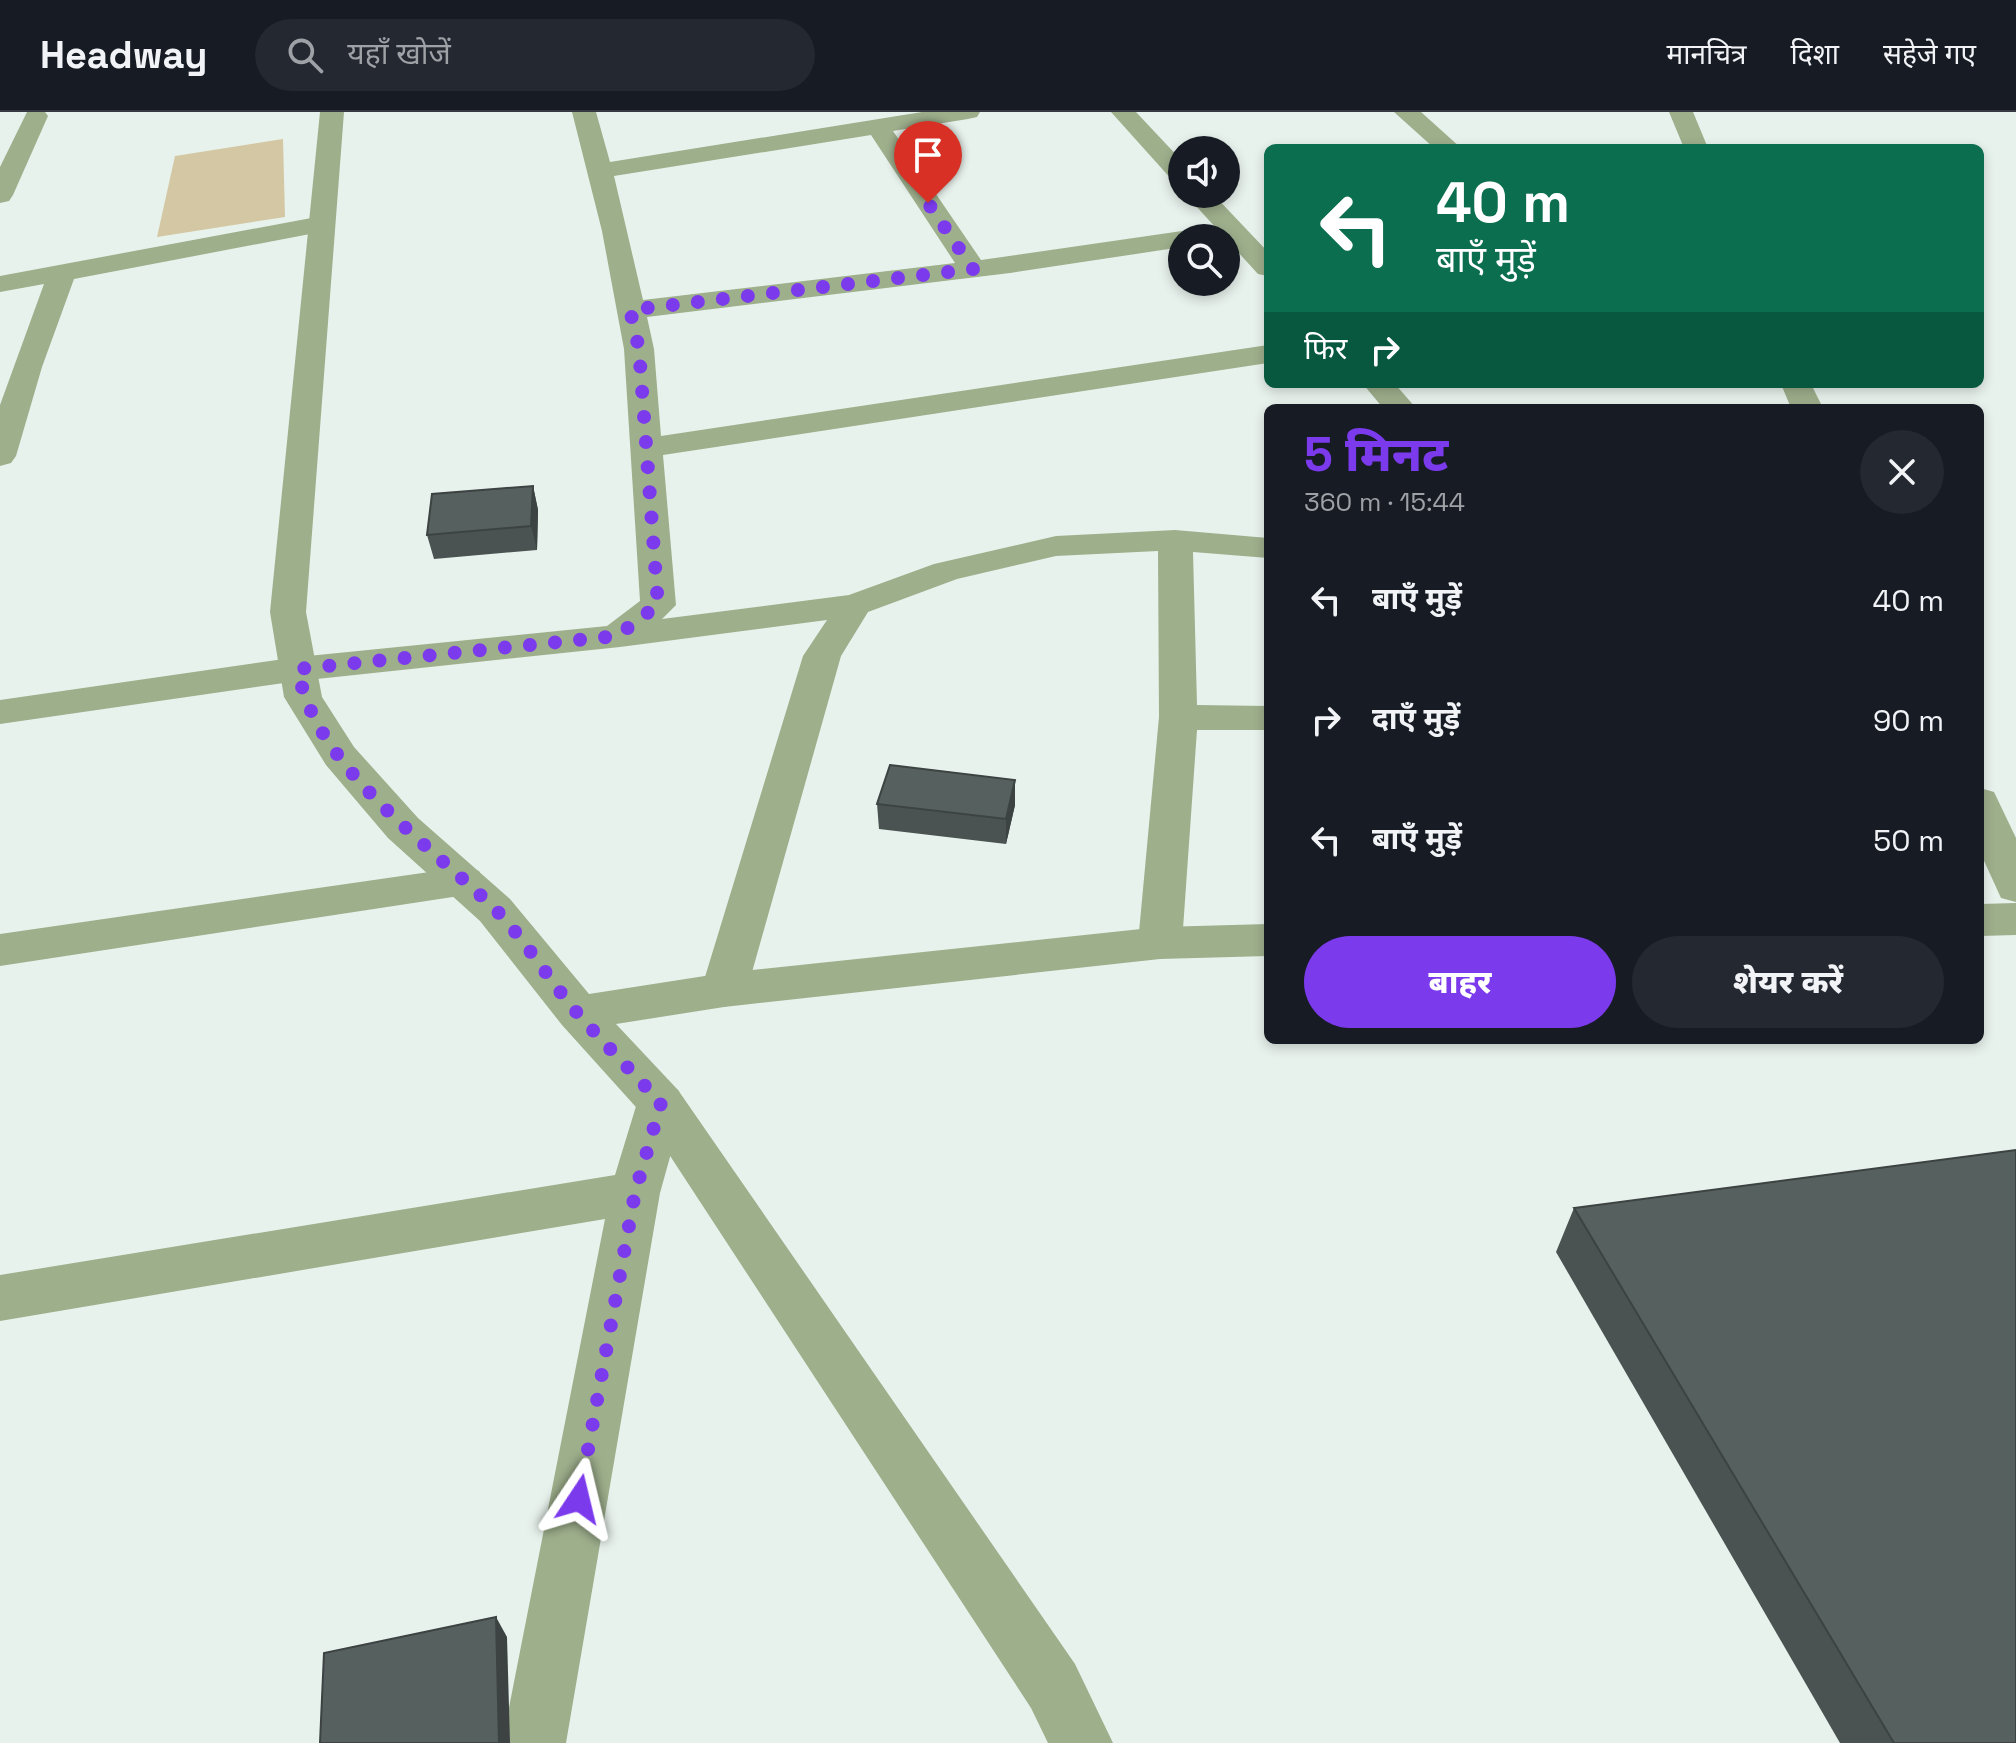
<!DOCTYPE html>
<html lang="hi">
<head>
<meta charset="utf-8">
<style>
	:root { --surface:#171b24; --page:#242831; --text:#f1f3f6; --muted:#9ea1a6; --line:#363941; --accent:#7c3aed }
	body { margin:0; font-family:"Space Grotesk","Noto Sans Devanagari",sans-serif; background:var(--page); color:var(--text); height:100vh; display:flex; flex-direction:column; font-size:30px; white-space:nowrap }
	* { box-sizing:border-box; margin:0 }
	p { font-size:26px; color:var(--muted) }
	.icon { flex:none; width:44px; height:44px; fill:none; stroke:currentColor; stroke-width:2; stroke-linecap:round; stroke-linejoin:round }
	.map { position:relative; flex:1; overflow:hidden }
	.panel { position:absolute; left:1264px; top:292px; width:720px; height:640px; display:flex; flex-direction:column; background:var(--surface); border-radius:12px; box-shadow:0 4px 12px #0003 }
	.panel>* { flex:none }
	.banner { position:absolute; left:1264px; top:32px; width:720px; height:244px; border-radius:12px; box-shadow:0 4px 12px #0003; background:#0b6e4f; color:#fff; overflow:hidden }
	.fabs { position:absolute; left:1168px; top:24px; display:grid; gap:16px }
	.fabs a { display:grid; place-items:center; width:72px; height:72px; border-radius:50%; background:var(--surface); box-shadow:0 4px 12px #0003; font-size:40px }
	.pin { position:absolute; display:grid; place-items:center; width:68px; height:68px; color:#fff; margin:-82px -34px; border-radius:50% 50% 50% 0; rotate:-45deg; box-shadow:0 0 8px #0007 }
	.pin .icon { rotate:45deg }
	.me { position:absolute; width:88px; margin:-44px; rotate:10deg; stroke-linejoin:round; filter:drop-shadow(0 0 6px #0008) }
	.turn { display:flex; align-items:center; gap:28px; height:168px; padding:0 40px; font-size:36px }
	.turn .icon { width:104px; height:104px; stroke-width:2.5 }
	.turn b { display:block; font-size:56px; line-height:68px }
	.then { display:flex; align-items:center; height:76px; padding:0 40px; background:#0003; gap:16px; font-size:30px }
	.round { display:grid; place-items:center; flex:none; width:84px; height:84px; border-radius:42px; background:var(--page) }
	.summary { display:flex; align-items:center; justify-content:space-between; height:136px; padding:0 40px }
	h1 { font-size:48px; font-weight:800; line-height:60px; color:var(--accent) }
	.cta { display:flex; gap:16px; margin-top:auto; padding:16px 40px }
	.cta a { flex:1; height:92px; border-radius:48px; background:var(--accent); color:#fff; font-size:32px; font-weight:800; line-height:92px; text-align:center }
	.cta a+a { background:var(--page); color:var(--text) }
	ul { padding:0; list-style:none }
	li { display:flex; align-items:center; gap:24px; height:120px; padding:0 40px }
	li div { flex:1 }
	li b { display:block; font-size:30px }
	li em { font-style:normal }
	header { display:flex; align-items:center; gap:48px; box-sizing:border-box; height:112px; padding:0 40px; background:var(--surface); border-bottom:2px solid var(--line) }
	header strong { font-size:38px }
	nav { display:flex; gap:44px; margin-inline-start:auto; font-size:28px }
	.search { width:560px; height:72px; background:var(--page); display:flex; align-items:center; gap:20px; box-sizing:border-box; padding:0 28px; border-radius:44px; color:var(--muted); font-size:30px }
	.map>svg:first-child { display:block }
	.green { fill:#d3c8a3 }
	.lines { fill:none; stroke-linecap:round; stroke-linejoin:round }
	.minor { fill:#9eaf8c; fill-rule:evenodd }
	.tertiary { fill:#9eaf8c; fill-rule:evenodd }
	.wall { fill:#4a5352 }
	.shaded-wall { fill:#3c4342 }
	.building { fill:#56605f; stroke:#3c4342; stroke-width:2 }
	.route { stroke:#7c3aed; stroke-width:14; stroke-dasharray:0 25.2 }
</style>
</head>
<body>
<header>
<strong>Headway</strong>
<div class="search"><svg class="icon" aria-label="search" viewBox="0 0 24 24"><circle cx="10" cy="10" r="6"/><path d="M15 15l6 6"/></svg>यहाँ खोजें</div>
<nav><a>मानचित्र</a><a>दिशा</a><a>सहेजे गए</a></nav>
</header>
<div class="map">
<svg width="2016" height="1631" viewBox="0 0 2016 1631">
	<rect width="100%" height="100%" fill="#e8f2ec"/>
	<polygon class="green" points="283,27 285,105 157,125 175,44"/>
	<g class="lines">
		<g class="minor">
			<polygon points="27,0 45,0 48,4 13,83 9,89 0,91 0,55"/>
			<path d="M572,0h24l14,50 312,-50h58l-3,5 -9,2 -75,12 88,129 201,-29 10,2 3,5h-13v9l-172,26 -363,44 7,32 7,87 607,-91v18l-605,92 13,150 -14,14 187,-24 85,-31 122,-28 119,-6 93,8v20l-75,-6 4,153 71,1v24h-71l-15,213 -6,11 -16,5 -16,-5 -6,-11 21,-226 -1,-166 -102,5 -99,23 -89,33 -27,44 -94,334 -7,12 -16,5 -16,-5 -7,-12 102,-334 24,-36 -207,27 -322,34 -298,43v-24l298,-43 309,-31 33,-25 -16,-252 -22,-118zM871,23l84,128 -312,37 -29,-124z"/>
			<polygon points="1111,0 1136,0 1182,49 1182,72 1173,69"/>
			<polygon points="1394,0 1421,0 1461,36 1434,36"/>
			<polygon points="1669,0 1693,0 1708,36 1684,36"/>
			<polygon points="1185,82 1213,82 1268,140 1268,164 1258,162"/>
			<polygon points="322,104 331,106 335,112 331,118 74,167 42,255 16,344 11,351 0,354 0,293 44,172 0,180 0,164"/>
			<polygon points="1363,272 1395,272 1416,296 1383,296"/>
			<polygon points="1781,272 1811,272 1823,296 1791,296"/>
			<polygon points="1980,676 1994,680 2016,726 2016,790 2001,786 1980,740"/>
			<polygon points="464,755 479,759 485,770 479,781 0,854 0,822"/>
			<polygon points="661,972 678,978 685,991 660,1081 566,1631 502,1631 605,1107 0,1209 0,1163 615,1063 637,991 644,978"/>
		</g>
		<g class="tertiary">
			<polygon points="320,0 344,0 306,500 322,585 354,635 418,706 510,787 589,882 724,861 1160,815 1268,812 1268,844 1160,847 724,895 616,912 678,978 1075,1552 1113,1631 1048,1631 1031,1596 644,1004 562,913 480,809 388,726 326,653 284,585 270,500"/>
			<polygon points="2016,791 2016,823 1980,824 1980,792"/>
		</g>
	</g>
	<g class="wall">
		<polygon points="533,374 538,398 537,438 434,447 427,423"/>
		<polygon points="877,692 1015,693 1006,732 879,717"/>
		<polygon points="1574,1096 2016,1631 1840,1631 1556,1140"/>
	</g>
	<g class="shaded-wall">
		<polygon points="533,374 538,398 537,438 531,414"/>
		<polygon points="1015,668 1015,693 1006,732 1006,707"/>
		<polygon points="496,1505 507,1525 510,1631 499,1631"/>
	</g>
	<g class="building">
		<polygon points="533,374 531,414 427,423 432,382"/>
		<polygon points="890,653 1015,668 1006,707 877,692"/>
		<polygon points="2016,1038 2016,1631 1894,1631 1574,1096"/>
		<polygon points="496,1505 499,1631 320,1631 324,1541"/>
	</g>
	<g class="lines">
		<path class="route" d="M579,1387l56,-306 26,-90c-28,-30 -56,-59 -83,-89 -29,-34 -52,-73 -83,-105 -66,-65 -182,-144 -197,-240l319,-33 41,-31 -19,-256 -9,-39 343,-41 -45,-66"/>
	</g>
</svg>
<div class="fabs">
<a><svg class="icon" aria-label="sound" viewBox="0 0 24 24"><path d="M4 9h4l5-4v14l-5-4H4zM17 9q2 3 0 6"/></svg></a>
<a><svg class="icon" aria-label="search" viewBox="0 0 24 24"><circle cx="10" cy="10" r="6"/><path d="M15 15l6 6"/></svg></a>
</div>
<div class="pin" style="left:928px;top:91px;background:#d93025"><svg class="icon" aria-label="arrive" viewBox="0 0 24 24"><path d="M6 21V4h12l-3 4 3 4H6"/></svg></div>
<svg class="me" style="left:579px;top:1387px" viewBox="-20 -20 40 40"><path d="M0-17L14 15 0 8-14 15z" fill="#7c3aed" stroke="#fff" stroke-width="4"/></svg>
<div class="banner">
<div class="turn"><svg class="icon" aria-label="left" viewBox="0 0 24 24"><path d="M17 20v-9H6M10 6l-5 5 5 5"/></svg><div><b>40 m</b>बाएँ मुड़ें</div></div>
<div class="then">फिर<svg class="icon" aria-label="right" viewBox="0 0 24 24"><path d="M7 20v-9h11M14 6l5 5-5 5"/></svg></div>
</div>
<section class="panel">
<div class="summary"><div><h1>5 मिनट</h1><p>360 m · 15:44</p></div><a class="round"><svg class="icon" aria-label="close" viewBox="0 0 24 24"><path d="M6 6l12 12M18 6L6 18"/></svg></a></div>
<ul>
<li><svg class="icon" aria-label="left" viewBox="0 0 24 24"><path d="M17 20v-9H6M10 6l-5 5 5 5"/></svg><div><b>बाएँ मुड़ें</b></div><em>40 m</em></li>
<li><svg class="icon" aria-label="right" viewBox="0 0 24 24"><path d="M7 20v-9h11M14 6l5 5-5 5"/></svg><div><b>दाएँ मुड़ें</b></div><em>90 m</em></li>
<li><svg class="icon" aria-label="left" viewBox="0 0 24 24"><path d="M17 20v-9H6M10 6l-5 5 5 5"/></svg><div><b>बाएँ मुड़ें</b></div><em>50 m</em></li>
</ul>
<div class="cta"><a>बाहर</a><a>शेयर करें</a></div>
</section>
</div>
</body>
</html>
